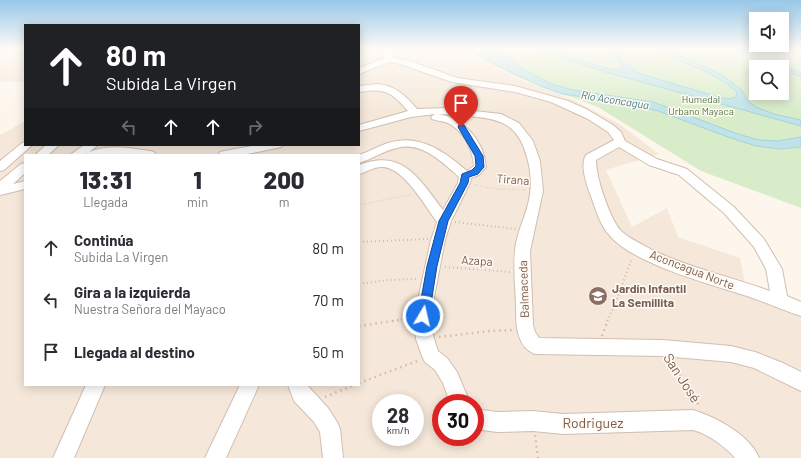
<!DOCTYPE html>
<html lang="es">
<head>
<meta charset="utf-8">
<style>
	:root { --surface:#fff; --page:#f7f7f7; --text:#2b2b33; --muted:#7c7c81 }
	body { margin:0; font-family:Barlow,sans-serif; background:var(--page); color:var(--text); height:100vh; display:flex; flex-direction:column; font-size:15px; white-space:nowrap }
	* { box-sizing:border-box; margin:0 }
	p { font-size:13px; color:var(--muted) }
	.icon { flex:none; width:22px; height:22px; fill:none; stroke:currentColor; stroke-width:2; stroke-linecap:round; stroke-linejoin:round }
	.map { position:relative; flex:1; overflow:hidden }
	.details { position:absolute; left:24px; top:154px; width:336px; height:232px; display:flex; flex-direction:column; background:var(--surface); border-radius:0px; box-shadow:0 2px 10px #0003 }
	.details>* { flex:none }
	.guide { position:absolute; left:24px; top:24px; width:336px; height:122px; border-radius:0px; box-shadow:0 2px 10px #0003; background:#202124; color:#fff; overflow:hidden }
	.buttons { position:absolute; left:749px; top:12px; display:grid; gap:8px }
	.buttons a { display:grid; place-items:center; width:40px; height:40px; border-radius:0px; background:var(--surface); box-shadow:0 2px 10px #0003; font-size:20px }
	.speed { position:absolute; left:372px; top:394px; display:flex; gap:8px; font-size:20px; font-weight:700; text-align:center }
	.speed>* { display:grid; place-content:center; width:52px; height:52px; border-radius:50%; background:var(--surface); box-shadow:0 2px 10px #0003; line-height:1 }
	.speed small { font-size:10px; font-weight:400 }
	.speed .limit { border:6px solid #d22; background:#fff; color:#111 }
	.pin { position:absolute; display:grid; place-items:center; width:34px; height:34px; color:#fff; margin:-41px -17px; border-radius:50% 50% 50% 0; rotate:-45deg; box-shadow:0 0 4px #0007 }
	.pin .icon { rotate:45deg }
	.me { position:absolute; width:44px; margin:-22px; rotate:9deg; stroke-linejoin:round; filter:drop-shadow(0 0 3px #0008) }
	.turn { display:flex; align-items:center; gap:14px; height:84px; padding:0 16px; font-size:18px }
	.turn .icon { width:52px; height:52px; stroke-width:2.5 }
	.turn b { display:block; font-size:28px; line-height:34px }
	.lanes { display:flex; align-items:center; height:38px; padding:0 16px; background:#0003; justify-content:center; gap:20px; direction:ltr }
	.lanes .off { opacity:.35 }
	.eta { display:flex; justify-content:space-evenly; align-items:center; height:68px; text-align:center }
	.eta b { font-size:24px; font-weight:800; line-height:28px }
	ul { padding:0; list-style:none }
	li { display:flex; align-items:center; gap:12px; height:52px; padding:0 16px }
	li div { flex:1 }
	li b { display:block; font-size:15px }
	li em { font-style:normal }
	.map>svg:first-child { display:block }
	.residential { fill:#f5e8da; fill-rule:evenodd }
	.green { fill:#d8ecc9; fill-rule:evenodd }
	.water { fill:#bfe3e8; stroke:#a5d3da }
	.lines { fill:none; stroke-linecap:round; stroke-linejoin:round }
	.minor-casing { stroke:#d1beb0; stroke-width:2 }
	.path-far2 { stroke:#d9b8a5; stroke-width:1.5; stroke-dasharray:0.5 2; stroke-linecap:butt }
	.path-far1 { stroke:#d9b8a5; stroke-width:2; stroke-dasharray:1 3; stroke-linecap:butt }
	.path { stroke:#d9b8a5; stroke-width:2.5; stroke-dasharray:1.5 4; stroke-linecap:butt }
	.minor { fill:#fff; fill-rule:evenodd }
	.route { fill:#1a73e8; stroke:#114b97 }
	.labels { text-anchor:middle; stroke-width:3; stroke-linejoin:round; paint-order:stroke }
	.far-park-label { font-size:10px; fill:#537a41; stroke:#fffaf3 }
	.far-water-label { font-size:11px; font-style:italic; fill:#437c86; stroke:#fffaf3 }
	.street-label { font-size:12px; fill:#7a5c4d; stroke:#fffaf3 }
	.education-label { font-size:12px; font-weight:bold; fill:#785e54; stroke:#fffaf3; text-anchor:start }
	.near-street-label { font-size:14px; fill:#7a5c4d; stroke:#fffaf3 }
</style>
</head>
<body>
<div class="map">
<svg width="801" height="458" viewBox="0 0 801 458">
	<rect width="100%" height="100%" fill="#fdf6ec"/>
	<g class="residential">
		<rect x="0" y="49" width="25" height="33"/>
		<path d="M359,49h49l1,5 28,-5h23l57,29 54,21 48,25 40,30 -53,16 26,57 35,-19 11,29 62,21 6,30 55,21v149h-801v-323l25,-14v24h334zM25,155h334v230h-334zM381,403h34v34h-34zM441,403h34v34h-34z"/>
	</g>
	<path class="green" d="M466,49h335v159l-100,-37 -103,-64 -81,-30 -30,-15zM756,67h26v26h-26z"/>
	<g class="water">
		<polygon points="470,49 496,49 527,71 551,84 572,90 653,102 738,134 759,140 778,141 801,137 801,147 780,149 756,146 728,137 658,111 627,103 562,94 540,86 496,65"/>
		<path d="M534,49h8l67,20 10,1 4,-3 -12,-18h4c7,11 14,19 26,25l77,23 12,2 6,-2 1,-5c-24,-22 -56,-29 -85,-43h14l56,26 19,14 7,12 8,6 18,7 27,6v6l-192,-53z"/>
		<polygon points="735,49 745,49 801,73 801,77 782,70 782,67 776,67"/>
	</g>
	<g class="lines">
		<g class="minor-casing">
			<g id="minor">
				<polygon points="0,49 25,49 25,53 0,52"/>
				<path d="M384,49h8v8l24,6 41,15 58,8 53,15 18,8 27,16 8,7 4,9 32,18 30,10 47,38 30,32 18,30 5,27 14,6v14c-18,-6 -36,-14 -54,-20 -37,-12 -110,-31 -136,-59 -12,-12 -16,-31 -22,-46 -3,-10 -9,-26 -3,-36l28,-15 -6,-8 -20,-13 -37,-17 -36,-10 -63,-10 -55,-19 -8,-1 -30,12v-6l25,-10zM619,147l30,18 30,10 45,38 30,34 12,22 4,22c-39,-14 -80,-23 -118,-41 -10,-6 -22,-11 -31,-19 -11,-12 -24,-51 -25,-68v-3z"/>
				<path d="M378,84c18,2 28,12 39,25l31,-1 53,6 18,9 14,18 7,20 3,30 -13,60 3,74 2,7 4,6 124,2 68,6 24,6 28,11 18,9v19l-47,-23 -23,-6 -68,-6 -128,-2c-18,-7 -19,-28 -19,-44 0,-22 -4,-45 0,-67 3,-15 10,-28 13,-43 3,-14 2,-29 -2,-43 -9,-33 -26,-38 -58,-41 -10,0 -20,-2 -31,-2 26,4 46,27 48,53l-7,8 -8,3 -1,5 -19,38 -6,19 -15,78 4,21 4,12 9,7 10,14 13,31h-20l-7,-20 -8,-13 -10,-8 -3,-6 -6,-17 -2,-21 17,-78 6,-18c-12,-16 -33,-54 -54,-55 -8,-1 -16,5 -24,7v-9c44,-17 60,14 84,45l15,-27 1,-6c-17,-15 -38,-36 -62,-29 -14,3 -25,11 -38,15v-8c10,-3 19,-9 29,-12 31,-10 56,8 79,28l7,-5c-1,-16 -11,-36 -26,-43 -5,-2 -11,-2 -16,-4l-1,-2 4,-3 -24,3 -52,14v-6l49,-14c-17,-20 -24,-23 -49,-19v-6z"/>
				<polygon points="25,142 25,145 32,145 30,147 4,170 0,171 0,161 22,143"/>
				<polygon points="46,145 59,145 48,155 35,155"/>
				<path d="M84,145h14l-9,7c20,-8 40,-4 61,-1l4,1 2,3h-70l1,-2 -3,2h-14z"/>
				<polygon points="258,145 283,145 281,147 243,155 218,155 220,152 224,151"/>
				<polygon points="25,163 25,173 13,184 25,181 25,189 0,195 0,181 21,164"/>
				<polygon points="86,385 105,385 74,458 53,458"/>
				<polygon points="240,385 259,385 226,458 205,458"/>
				<polygon points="288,385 307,385 328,408 337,422 340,429 343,458 323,458 320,432 314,422 294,401"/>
				<path d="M475,409l22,3 36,-1 30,3 130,-4c23,7 57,25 66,48h-24c-10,-12 -27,-24 -42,-28l-130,4 -30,-3 -36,1 -22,-3z"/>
			</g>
		</g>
		<g class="path-far2">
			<polyline points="475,185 496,189 526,190"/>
			<polyline points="359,205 413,194"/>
		</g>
		<g class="path-far1">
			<polyline points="455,222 516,229"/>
			<polyline points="359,242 428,239"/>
			<polyline points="445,267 510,272"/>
			<polyline points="359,284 388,280 417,279"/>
			<polyline points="393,321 409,318"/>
			<polyline points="607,321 614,307 632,258"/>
		</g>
		<g class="path">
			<polyline points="359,326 399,320"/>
			<polyline points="602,336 608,320"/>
			<polyline points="439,337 490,331 514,330"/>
			<polyline points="670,362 691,390 700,408"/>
			<polyline points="359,383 420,360"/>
			<polyline points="325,397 354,385"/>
			<polyline points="535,435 538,458"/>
		</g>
		<use href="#minor" class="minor"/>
	</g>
	<linearGradient id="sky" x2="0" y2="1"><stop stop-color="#97c7e8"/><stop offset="0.43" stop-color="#fefbf6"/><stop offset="1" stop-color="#fefbf6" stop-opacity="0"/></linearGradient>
	<rect width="801" height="113" fill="url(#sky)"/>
	<polygon class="route" points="459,125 464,125 483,156 484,167 478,174 469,177 468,183 448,221 437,266 429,316 427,319 423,321 419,319 418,316 427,266 439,221 460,183 462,174 472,170 476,166 475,156 458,127"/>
	<defs>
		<g id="school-disc" transform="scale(1)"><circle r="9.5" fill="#8d6e63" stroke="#fffaf3"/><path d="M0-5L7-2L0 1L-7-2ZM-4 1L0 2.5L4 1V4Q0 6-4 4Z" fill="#fff"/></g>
	</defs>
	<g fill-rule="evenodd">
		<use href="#school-disc" x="598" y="296"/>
	</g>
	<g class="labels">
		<g class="far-park-label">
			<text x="701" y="103">Humedal<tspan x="701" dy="12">Urbano Mayaca</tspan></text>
		</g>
		<g class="far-water-label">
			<text transform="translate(615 100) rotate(9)" y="4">Río Aconcagua</text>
		</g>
		<g class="street-label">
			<text transform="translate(513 180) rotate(4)" y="4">Tirana</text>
			<text transform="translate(477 261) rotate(4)" y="4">Azapa</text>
			<text transform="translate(692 270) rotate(21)" y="4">Aconcagua Norte</text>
			<text transform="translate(524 289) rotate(-92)" y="4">Balmaceda</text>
		</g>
		<g class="education-label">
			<text x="612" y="293">Jardín Infantil<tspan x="612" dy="14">La Semillita</tspan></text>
		</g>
		<g class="near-street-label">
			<text transform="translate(682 378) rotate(57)" y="5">San José</text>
			<text x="593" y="428">Rodriguez</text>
		</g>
	</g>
</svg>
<div class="buttons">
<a><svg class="icon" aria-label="sound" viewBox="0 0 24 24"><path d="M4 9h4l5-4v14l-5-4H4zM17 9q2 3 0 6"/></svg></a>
<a><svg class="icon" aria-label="search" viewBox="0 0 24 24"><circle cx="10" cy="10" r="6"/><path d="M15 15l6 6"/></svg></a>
</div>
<div class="speed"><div>28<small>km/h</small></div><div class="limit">30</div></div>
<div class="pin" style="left:461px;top:127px;background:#d93025"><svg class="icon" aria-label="arrive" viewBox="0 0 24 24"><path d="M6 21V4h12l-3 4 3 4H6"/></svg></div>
<svg class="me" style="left:423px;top:316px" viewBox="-20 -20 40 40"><circle r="17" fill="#1a73e8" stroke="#fff" stroke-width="3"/><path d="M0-11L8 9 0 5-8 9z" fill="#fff"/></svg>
<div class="guide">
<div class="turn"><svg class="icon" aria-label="ahead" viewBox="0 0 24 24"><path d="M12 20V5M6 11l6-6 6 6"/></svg><div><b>80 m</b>Subida La Virgen</div></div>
<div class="lanes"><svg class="icon off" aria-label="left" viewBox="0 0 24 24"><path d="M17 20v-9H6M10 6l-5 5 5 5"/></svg><svg class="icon" aria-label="ahead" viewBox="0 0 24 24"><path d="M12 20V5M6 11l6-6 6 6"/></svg><svg class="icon" aria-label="ahead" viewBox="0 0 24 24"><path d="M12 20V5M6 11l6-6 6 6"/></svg><svg class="icon off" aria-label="right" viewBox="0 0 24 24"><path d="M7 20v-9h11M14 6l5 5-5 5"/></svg></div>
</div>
<section class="details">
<div class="eta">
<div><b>13:31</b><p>Llegada</p></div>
<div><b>1</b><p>min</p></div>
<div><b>200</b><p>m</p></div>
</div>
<ul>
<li><svg class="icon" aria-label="ahead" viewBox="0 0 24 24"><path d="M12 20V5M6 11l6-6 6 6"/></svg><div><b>Continúa</b><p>Subida La Virgen</p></div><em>80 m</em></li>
<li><svg class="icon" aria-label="left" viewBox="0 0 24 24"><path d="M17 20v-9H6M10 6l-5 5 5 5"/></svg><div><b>Gira a la izquierda</b><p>Nuestra Señora del Mayaco</p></div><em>70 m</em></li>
<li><svg class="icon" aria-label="arrive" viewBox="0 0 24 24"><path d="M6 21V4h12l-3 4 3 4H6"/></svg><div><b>Llegada al destino</b></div><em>50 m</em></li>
</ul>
</section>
</div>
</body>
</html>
